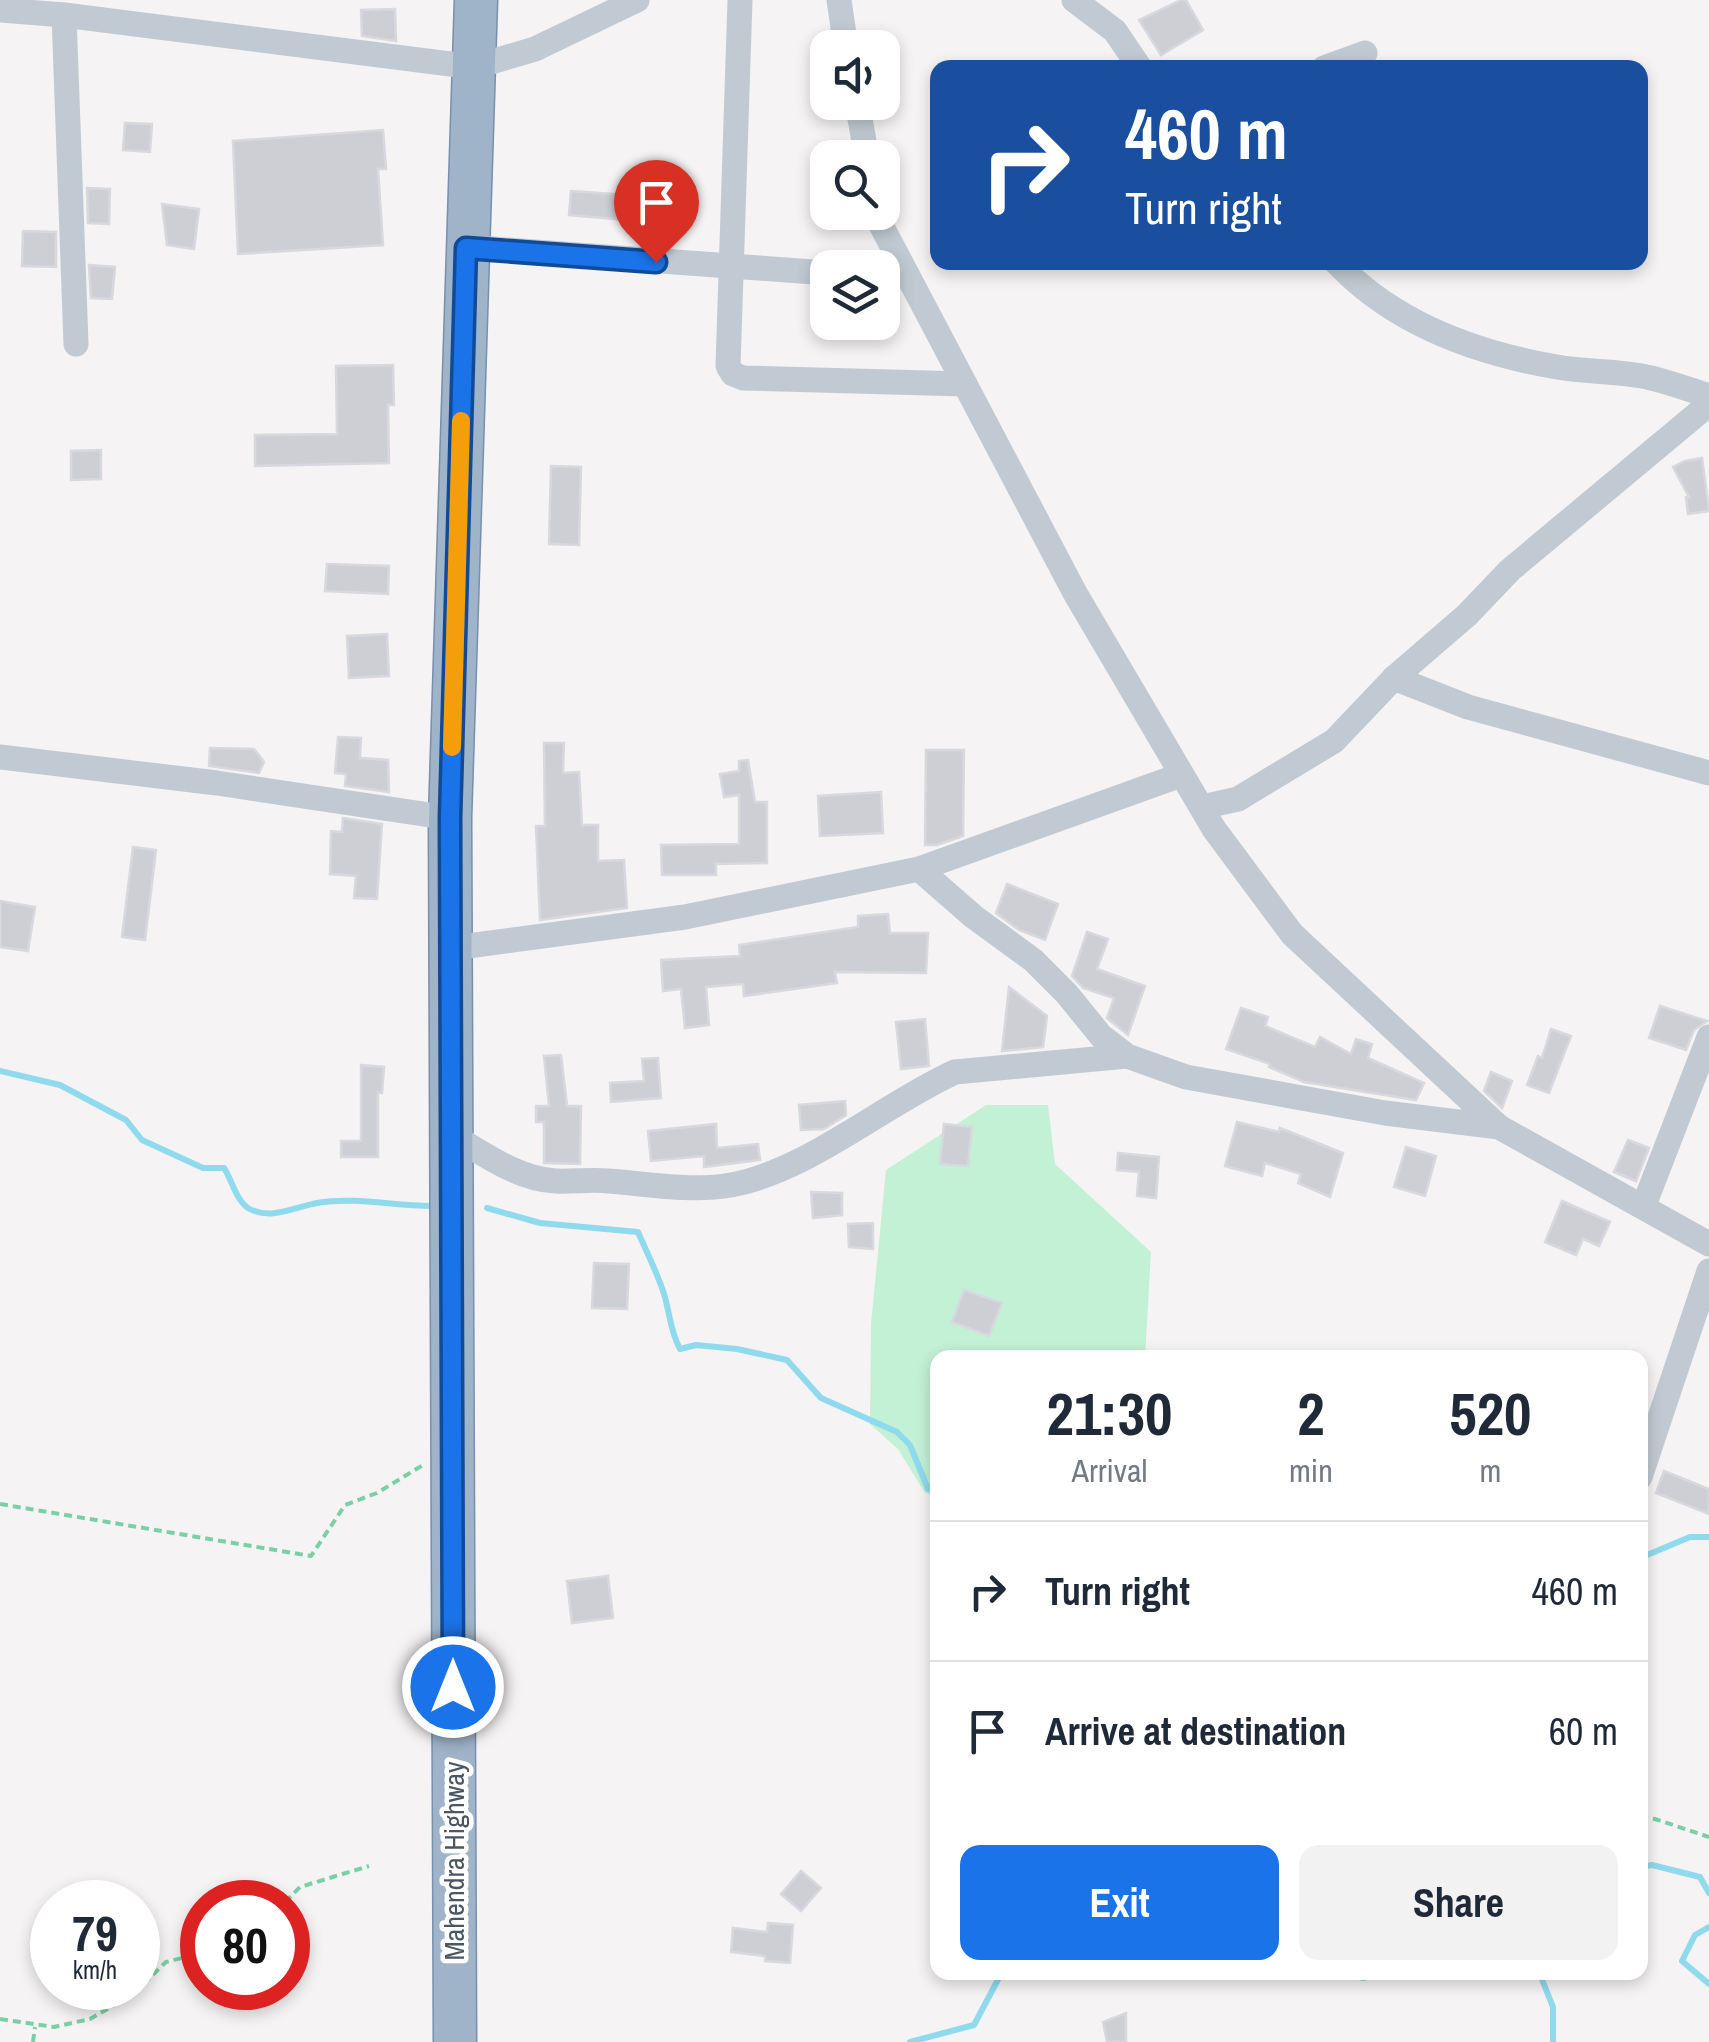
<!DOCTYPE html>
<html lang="en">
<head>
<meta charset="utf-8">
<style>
	:root { --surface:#fff; --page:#f2f2f3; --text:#1f2937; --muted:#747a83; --line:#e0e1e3; --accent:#1a73e8 }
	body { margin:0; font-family:"Archivo Narrow",sans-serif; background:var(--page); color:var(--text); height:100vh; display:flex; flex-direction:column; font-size:38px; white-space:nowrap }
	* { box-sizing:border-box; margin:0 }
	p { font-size:32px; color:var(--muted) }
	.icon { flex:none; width:55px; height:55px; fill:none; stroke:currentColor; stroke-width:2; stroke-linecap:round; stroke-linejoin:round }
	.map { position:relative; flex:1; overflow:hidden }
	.sheet { position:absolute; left:930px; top:1350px; width:718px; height:630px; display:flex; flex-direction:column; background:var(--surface); border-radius:20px; box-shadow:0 5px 15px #0003 }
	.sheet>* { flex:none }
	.banner { position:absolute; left:930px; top:60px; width:718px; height:210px; border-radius:20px; box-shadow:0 5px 15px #0003; background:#1a4fa0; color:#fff; overflow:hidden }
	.tools { position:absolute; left:810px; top:30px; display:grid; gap:20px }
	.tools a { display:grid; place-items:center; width:90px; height:90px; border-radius:20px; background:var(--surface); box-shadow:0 5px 15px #0003; font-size:50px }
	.speed { position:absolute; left:30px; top:1880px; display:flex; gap:20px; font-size:50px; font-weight:700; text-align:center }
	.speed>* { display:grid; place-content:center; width:130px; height:130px; border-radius:50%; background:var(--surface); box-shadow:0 5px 15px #0003; line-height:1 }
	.speed small { font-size:25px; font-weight:400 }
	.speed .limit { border:15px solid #d22; background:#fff; color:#111 }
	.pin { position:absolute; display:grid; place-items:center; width:85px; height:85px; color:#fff; margin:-102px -42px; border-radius:50% 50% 50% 0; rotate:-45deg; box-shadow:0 0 10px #0007 }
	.pin .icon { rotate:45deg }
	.me { position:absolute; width:110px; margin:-55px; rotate:0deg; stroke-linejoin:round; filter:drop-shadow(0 0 8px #0008) }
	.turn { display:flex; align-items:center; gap:35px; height:210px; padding:0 30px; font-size:45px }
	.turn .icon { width:130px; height:130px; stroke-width:2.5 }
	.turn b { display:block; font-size:70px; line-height:85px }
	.eta { display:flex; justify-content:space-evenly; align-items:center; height:170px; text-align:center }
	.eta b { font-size:60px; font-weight:700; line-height:70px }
	.cta { display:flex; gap:20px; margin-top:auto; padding:20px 30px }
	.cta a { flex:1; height:115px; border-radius:20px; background:var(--accent); color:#fff; font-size:40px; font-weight:700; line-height:115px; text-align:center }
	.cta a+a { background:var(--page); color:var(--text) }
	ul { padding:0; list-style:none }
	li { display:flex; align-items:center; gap:30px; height:140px; padding:0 30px; border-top:2px solid var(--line) }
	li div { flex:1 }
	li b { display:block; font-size:38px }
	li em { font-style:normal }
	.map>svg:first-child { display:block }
	.green { fill:#c3f1d5 }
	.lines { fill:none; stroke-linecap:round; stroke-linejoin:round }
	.stream { stroke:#90daee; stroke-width:6 }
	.building { fill:#cdcfd5; stroke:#d7d9de; stroke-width:2.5 }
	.trunk-casing { stroke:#7690ad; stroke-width:45 }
	.path { stroke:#7ad0a6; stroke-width:4; stroke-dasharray:8 5; stroke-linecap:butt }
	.minor { stroke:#c1cad2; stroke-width:25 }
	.trunk { stroke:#9fb4c9; stroke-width:42 }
	.route-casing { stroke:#114b97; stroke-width:25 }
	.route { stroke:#1a73e8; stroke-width:18 }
	.slow { stroke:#f59e0b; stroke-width:18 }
	.labels { text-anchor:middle; stroke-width:9; stroke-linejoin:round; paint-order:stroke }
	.street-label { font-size:28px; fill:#4a5661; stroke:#fff }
</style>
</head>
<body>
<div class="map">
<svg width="1709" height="2042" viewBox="0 0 1709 2042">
	<rect width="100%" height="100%" fill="#f5f3f3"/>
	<polygon class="green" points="986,1105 1048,1105 1055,1164 1151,1252 1145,1357 938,1358 937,1496 925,1493 898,1449 870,1424 871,1324 886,1170"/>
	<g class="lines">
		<g class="stream">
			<path d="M0,1071l60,14 66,35 16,20 61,28h21c8,12 12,32 24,40 22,13 47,-1 69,-5 40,-7 79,4 119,3"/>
			<path d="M487,1208l53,15 98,9c9,21 19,40 26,62 6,19 6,37 16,55l16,-4 41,4 50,11 34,38 76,34 13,13 18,44 10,3"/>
			<polyline points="1640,1558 1690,1537 1709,1537"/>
			<polyline points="1640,1867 1652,1865 1700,1877 1709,1893"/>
			<polyline points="1709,1927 1695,1935 1682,1961 1709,1984"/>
			<polyline points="1342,1972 1363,1978 1389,1972"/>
			<polyline points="1539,1972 1553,2007 1553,2042"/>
			<polyline points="910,2042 974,2025 1002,1972"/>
		</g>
	</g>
	<g class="building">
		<polygon points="1181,0 1186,0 1203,30 1161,55 1139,20"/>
		<polygon points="395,9 396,41 362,36 361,10"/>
		<polygon points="125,123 152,124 150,152 123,150"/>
		<polygon points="383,130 386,169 378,169 383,245 238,254 233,141"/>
		<polygon points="87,188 110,189 109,224 88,223"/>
		<polygon points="571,191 627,195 625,220 569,215"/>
		<polygon points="162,204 199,209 194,249 167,245"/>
		<polygon points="23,231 56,232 56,267 22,266"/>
		<polygon points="89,265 115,267 112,299 91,298"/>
		<polygon points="393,365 394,405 388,405 389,463 255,466 255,435 337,434 336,366"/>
		<polygon points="101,450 101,479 71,480 71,451"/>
		<polygon points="1702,458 1709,511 1688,514 1686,497 1689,497 1673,467 1685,461"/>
		<polygon points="551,466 581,467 579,545 549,544"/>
		<polygon points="327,564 389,566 388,594 325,591"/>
		<polygon points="387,634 389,676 349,678 347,636"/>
		<polygon points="338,737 361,738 360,758 388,760 389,792 345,786 346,774 335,773"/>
		<polygon points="544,743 564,743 563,773 579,772 582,825 598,825 598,861 624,860 627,908 540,920 536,826 545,826"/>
		<polygon points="210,748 254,749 264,762 259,773 209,766"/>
		<polygon points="926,750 964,750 963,836 937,845 925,845"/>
		<polygon points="748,760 755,802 767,802 767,863 716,864 716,875 662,875 661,845 739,844 739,795 724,797 720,774 739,771 739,761"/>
		<polygon points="881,792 883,833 820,836 818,796"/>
		<polygon points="343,818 382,824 377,899 354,898 356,876 330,874 331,831 342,832"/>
		<polygon points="133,847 156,850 145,940 122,937"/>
		<polygon points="1007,884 1058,904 1045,940 1019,930 996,913"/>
		<polygon points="0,901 35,907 28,951 0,947"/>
		<polygon points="888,914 890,933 928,933 926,973 835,972 837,983 744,996 743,984 706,987 709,1025 685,1028 681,989 663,991 661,960 740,956 739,945 858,927 858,916"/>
		<polygon points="1087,932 1108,939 1097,969 1145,986 1128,1035 1107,1018 1114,998 1083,988 1072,976"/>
		<polygon points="1009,987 1047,1016 1043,1047 1002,1051"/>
		<polygon points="1660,1006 1707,1021 1694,1030 1686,1050 1649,1038"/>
		<polygon points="1241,1008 1268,1017 1265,1026 1315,1047 1320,1037 1351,1054 1356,1039 1372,1044 1368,1058 1424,1083 1416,1100 1304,1082 1269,1067 1270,1064 1226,1049"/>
		<polygon points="925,1019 929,1066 901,1069 896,1022"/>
		<polygon points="1551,1029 1571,1036 1549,1093 1527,1085 1538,1056 1542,1058"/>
		<polygon points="561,1055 567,1106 581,1106 580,1164 544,1163 544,1122 536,1122 536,1106 549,1106 544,1056"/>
		<polygon points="658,1058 661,1098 611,1102 610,1083 644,1081 642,1059"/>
		<polygon points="361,1065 384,1067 382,1093 378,1092 378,1157 341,1157 341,1141 361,1141"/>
		<polygon points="1491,1072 1512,1081 1502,1108 1484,1091"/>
		<polygon points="845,1101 846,1115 824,1129 801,1130 799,1105"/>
		<polygon points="1237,1122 1279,1132 1280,1128 1343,1153 1330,1197 1298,1183 1301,1174 1265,1163 1262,1176 1225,1166"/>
		<polygon points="716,1124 717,1148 758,1144 760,1160 704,1167 704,1156 651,1161 648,1131"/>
		<polygon points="944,1124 972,1127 968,1166 940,1164"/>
		<polygon points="1628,1140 1649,1148 1636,1181 1614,1172"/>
		<polygon points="1406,1147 1436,1156 1425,1196 1394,1187"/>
		<polygon points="1118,1153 1159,1157 1156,1198 1137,1196 1139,1172 1117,1170"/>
		<polygon points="811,1192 842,1193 842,1215 813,1218"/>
		<polygon points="1562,1201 1610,1222 1599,1246 1583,1239 1576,1255 1545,1242"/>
		<polygon points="873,1223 873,1249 849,1247 848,1224"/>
		<polygon points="594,1263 629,1264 627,1309 592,1308"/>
		<polygon points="964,1290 1002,1303 989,1336 952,1322"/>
		<polygon points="1664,1471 1709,1489 1709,1514 1656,1493"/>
		<polygon points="608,1576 613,1618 572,1623 567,1581"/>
		<polygon points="801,1871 821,1888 801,1911 781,1894"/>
		<polygon points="768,1923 793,1925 790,1963 765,1961 765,1956 731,1952 733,1928 767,1932"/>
		<polygon points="1126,2013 1126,2042 1107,2042 1103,2022"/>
	</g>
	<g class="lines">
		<g class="trunk-casing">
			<polyline id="trunk" points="455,2042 450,818 476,0"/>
		</g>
		<g class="path">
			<polyline points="0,1504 311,1556 345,1505 377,1493 423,1465"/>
			<polyline points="1640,1817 1655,1819 1709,1837"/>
			<polyline points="285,1902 300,1887 369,1866"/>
			<polyline points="0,2019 54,2027 90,2019 132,1995 166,1962 202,1953"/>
			<polyline points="33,2042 35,2027"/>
		</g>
		<g class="minor">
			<polyline points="740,0 728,366 733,374 743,378 965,384"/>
			<polyline points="839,0 846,48"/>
			<polyline points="1074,0 1115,31 1140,68"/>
			<polyline points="0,10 64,15 474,67 535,49 637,0"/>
			<polyline points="64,15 76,344"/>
			<polyline points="1324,68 1365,53"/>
			<polyline points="857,102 867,158"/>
			<polyline points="878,212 880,223 1075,593 1214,829 1292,934 1499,1127"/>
			<polyline points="466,247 828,273"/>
			<path d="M1336,262c58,62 139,91 221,105 28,5 57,4 85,9 22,4 45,13 67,20"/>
			<polyline points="1394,678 1468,707 1709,773"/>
			<polyline points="0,757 217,783 450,818"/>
			<polyline points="1202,807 1238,799 1334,741 1394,678 1467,615 1510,570 1709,404"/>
			<polyline points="919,869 1181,775"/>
			<polyline points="453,948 685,917 919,869 974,917 1033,960 1067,994 1101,1036 1127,1056 1186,1077 1385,1113 1499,1127 1709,1244"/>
			<path d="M451,1135c32,18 66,44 104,46 18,1 36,-2 54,0 39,3 82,11 122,4 77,-14 153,-81 224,-113l172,-16"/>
			<polyline points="1644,1205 1709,1037"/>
			<polyline points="1640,1477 1709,1271"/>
		</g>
		<use href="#trunk" class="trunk"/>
	</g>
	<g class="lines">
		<g class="route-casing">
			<polyline id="route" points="453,1687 450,818 466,248 656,262"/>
		</g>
		<use href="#route" class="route"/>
		<polyline class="slow" points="452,747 461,421"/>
	</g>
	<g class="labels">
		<g class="street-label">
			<text transform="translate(454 1861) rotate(-90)" y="10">Mahendra Highway</text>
		</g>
	</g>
</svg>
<div class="tools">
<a><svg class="icon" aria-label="sound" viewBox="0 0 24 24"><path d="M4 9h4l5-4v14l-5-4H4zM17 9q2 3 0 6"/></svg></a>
<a><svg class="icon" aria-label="search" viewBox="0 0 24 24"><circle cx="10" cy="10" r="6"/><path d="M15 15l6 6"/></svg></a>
<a><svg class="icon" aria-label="layers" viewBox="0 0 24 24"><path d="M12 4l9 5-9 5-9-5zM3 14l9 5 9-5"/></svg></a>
</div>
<div class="speed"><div>79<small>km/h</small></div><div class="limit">80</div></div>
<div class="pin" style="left:656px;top:262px;background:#d93025"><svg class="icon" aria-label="arrive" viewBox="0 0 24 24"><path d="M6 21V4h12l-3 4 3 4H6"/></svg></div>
<svg class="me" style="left:453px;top:1687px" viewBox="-20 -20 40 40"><circle r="17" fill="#1a73e8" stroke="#fff" stroke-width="3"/><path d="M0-11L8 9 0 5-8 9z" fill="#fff"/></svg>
<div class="banner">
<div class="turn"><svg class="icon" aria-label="right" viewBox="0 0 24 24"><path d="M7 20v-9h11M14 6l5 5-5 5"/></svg><div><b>460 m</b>Turn right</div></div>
</div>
<section class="sheet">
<div class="eta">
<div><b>21:30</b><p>Arrival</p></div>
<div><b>2</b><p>min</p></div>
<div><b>520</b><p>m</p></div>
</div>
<ul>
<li><svg class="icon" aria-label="right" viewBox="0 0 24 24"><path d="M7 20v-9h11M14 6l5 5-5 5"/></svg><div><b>Turn right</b></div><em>460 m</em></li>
<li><svg class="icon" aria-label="arrive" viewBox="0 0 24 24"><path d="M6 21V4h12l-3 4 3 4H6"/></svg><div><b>Arrive at destination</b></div><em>60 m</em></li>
</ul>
<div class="cta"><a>Exit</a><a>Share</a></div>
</section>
</div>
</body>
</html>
